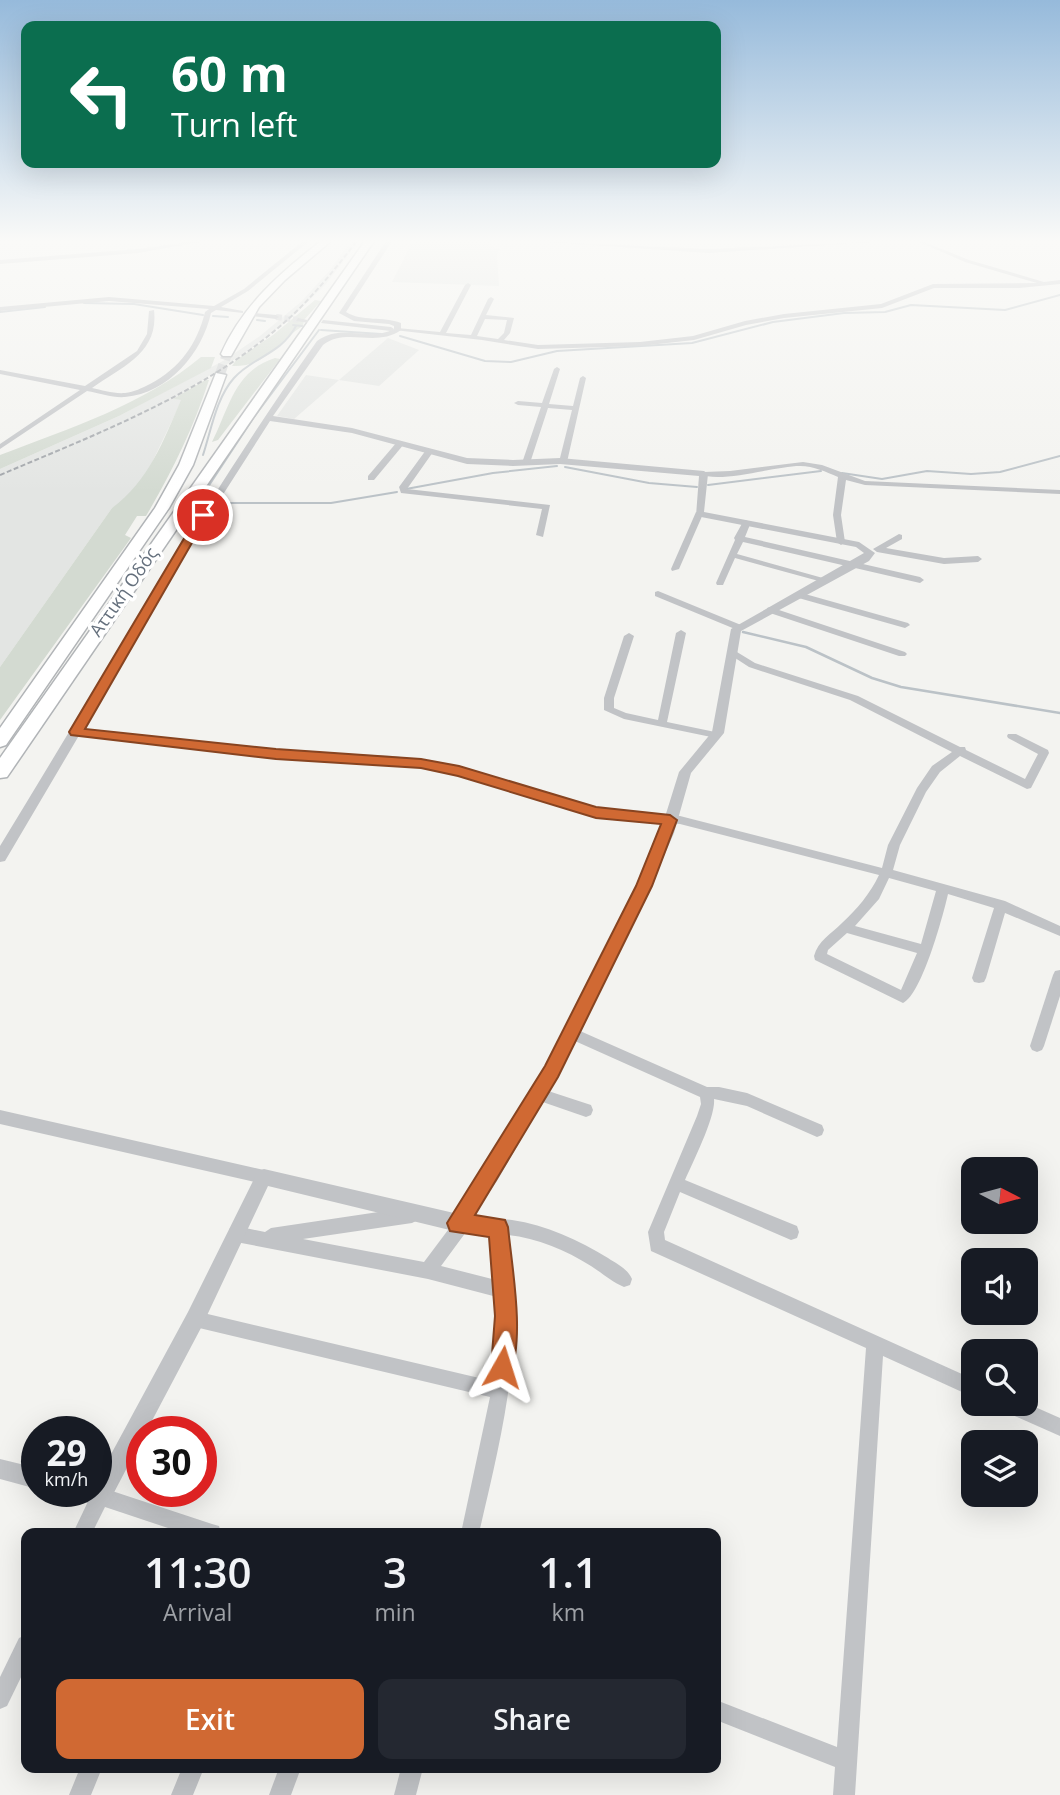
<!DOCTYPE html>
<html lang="en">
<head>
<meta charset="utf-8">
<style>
	:root { --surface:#171b24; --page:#242831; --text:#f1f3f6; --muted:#9ea1a6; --accent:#d06933 }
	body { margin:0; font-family:"Open Sans",sans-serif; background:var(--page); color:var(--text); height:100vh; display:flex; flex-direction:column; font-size:26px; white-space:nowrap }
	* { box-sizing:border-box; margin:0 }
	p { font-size:23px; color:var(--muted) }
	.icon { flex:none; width:38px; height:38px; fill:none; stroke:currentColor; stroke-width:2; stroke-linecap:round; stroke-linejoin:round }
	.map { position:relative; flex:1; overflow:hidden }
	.panel { position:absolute; left:21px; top:1528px; width:700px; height:245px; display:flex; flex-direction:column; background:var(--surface); border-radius:14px; box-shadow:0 7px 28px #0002 }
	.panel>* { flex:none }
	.banner { position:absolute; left:21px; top:21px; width:700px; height:147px; border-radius:14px; box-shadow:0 7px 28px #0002; background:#0b6e4f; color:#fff; overflow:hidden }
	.needle { width:46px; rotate:96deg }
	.buttons { position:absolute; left:961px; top:1157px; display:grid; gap:14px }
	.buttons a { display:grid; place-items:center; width:77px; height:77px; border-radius:14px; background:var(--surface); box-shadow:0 7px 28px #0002; font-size:35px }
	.speed { position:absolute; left:21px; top:1416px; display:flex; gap:14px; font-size:35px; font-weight:700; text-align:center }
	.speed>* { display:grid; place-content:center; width:91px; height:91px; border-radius:50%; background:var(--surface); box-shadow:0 7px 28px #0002; line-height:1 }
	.speed small { font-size:18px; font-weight:400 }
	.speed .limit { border:10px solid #d22; background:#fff; color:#111 }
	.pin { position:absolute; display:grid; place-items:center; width:60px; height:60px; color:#fff; margin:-30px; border:4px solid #fff; border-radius:50%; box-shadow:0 2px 7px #0007 }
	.me { position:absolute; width:77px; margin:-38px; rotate:6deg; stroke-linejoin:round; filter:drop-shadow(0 0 5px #0008) }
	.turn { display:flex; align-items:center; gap:24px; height:147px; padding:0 35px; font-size:32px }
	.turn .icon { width:91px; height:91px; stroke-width:2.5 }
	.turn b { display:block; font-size:49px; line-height:60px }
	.eta { display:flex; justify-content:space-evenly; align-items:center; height:119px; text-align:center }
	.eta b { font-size:42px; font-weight:600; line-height:49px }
	.button { display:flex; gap:14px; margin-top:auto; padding:14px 35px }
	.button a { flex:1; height:80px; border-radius:14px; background:var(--accent); color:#fff; font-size:28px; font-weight:600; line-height:80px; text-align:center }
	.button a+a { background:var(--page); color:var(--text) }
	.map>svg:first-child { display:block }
	.built { fill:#e3e5e3 }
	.green { fill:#d3dad1 }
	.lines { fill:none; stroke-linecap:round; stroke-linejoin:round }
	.stream-far1 { stroke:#bbc2c7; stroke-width:2 }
	.stream { stroke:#bbc2c7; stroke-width:2.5 }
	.minor-tunnel { stroke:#d0d2d3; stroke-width:6; stroke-dasharray:6 2.5; stroke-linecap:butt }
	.motorway-tunnel { stroke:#d0d2d3; stroke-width:10; stroke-dasharray:10 5; stroke-linecap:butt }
	.motorway-casing { stroke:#b1b4b7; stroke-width:3 }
	.minor { fill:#c1c3c6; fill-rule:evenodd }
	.tertiary { fill:#c1c3c6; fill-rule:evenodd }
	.motorway { fill:#fff; fill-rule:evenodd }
	.rail { stroke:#a0a4a9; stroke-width:2; stroke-dasharray:5 2.5; stroke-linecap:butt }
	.route { fill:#d06933; stroke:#874421; stroke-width:2 }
	.labels { text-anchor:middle; stroke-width:7; stroke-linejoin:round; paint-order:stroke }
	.far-street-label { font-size:18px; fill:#65707d; stroke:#fff }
</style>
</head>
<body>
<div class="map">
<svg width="1060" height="1795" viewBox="0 0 1060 1795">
	<rect width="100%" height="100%" fill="#f3f3f0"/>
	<g class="built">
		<polygon points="351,241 359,241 326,284 291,318 249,350 173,399 182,400 146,475 129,497 112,508 0,667 0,469 119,416 223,361 260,336 302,301 330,270"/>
		<polygon points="413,241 492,241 488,247 500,248 497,255 499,286 392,282"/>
		<polygon points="388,338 419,350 379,386 339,380 294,419 277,416 306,375 339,380"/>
	</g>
	<g class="green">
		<path d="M315,300l6,1 -17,19 -1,6c-26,15 -35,41 -71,40l4,-6 37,-25z"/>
		<path d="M201,357h14l-4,11 -92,48 -119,53v-14c68,-26 145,-51 201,-98z"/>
		<path d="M275,358l5,1 -62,81 -6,2c17,-33 22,-71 63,-84z"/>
		<path d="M205,380h4c-16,49 -37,92 -63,136h-9l-12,19 6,3 -131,182v-53l112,-159c36,-26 52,-68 69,-108l-8,-1z"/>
	</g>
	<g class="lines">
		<g class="stream-far1">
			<polyline points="183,243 193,241"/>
			<polyline points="84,303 134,304 203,315"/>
			<polyline points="0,312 45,307"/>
			<polyline points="213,316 228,317"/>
			<polyline points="257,320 265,321"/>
			<polyline points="293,325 302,326"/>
			<polyline points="321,330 381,334"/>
			<polyline points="400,336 485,361 511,362 557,351 692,343 773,322 844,313 885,312 911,305 1005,310 1060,295"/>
			<path d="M203,455c8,-24 13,-57 31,-77 20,-22 46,-23 62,-52"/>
			<polyline points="565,467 649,483 697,487"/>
			<polyline points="842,473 882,479 927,471 971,474 1000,472 1060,456"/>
			<polyline points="708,485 821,471"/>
			<polyline points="406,489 493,473 557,466"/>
			<polyline points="202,496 254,417 319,330"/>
			<polyline points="219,503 331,503 397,492"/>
		</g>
		<polyline class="stream" points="743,632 806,647 872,678 901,687 1060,713"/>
		<polyline class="minor-tunnel" points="276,317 298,320"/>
		<polyline class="motorway-tunnel" points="220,374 227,354"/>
		<g class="motorway-casing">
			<g id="motorway">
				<path d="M321,241h10l-46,39 -26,27 -28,49h-8l-2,-2c22,-49 59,-81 100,-113z"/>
				<polygon points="365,241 374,241 7,777 0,778 0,758"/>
				<polygon points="216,373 226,375 193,465 169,508 6,745 0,747 0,728 155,508 179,465"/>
			</g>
		</g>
		<g class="minor">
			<polygon points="196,241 206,241 138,253 0,264 0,260 138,249"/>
			<path d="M303,241h6l-61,50 -27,16 22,4v2l-27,-3 -5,3c-9,40 -42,80 -86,84 -12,1 -26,-4 -38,-6l-87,58v-5l80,-54 -80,-16v-4l85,16 52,-35 10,-17 2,-23 5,-1c5,43 -31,56 -62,78 10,2 22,6 33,5 9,-1 17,-5 25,-9 30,-16 47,-40 55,-72l4,-3 -100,-8 -109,10v-4l109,-10 105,9 30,-17z"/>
			<polygon points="530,241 709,249 888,241 709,253"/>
			<path d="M917,241h5l47,19 75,22 16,-2v4l-41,4h-85l-52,20 -98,10 -38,7 -52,15 -54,6 -102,3 -56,-9 -88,-10 3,-2 43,4 25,-47 3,-2 3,2 -25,48 25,2 17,-36 3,-2 3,2 -8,16 28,3 -4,15 -6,7 34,5 102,-3 53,-6 52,-15 39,-7 97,-10 52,-20 104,-1 -72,-21zM485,319l22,1 -3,13 -6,6 -21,-3z"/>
			<polygon points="253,313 276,315 279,317 276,319 251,316"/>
			<polygon points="298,318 312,321 309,323 296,321"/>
			<polygon points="323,320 391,327 394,329 391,331 321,323"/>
			<polygon points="557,367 560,369 549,404 573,406 580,378 583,376 586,378 567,462 563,464 559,462 572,410 548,408 530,463 523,465 522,463 541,407 518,405 514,403 518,401 542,403 554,369"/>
			<polygon points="397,442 404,444 374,480 368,480 368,476"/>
			<polygon points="426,450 433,452 407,489 550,505 543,537 536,535 542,509 401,493 399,487"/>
			<path d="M803,462l19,3 43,16 195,9v4l-195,-9 -19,-5 -5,35 4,27 -4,3 -4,-3 -4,-27 5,-38c-12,-5 -24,-11 -38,-11 -25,0 -80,18 -100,8l4,-2 26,-1z"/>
			<polygon points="696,512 703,514 679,569 672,571 671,569"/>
			<polygon points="744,520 751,522 745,537 920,577 924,580 920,583 743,542 737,554 830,580 826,583 735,558 723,585 717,585 716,583 735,540 734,538"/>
			<polygon points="899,534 902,535 902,539 886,548 944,558 978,556 982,559 978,562 944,564 877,552 873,549"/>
			<polygon points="658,591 741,625 743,627 741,629 735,629 655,596 655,592"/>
			<polygon points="798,592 908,623 910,625 905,628 795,597 793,595"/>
			<polygon points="770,607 905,652 907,654 905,656 899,656 767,612 767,608"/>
			<polygon points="681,630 686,633 667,722 720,733 721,735 720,737 716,738 624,719 604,710 604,698 624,636 629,633 634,636 614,698 614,708 626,713 658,720 676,633"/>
			<path d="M732,649l23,14 103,33 102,51h5l1,3 59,29 13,-25 -30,-16 -1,-2 1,-2h8l32,16 1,3 -18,35 -4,1 -67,-33 -20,16 -14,20 -26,53 -7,25 112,31 55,25v10l-55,-23 -19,65 -2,4 -5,1 -5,-1 -2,-4 22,-70 -46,-14c-5,22 -26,100 -45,109l-88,-43 -1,-4c4,-15 17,-22 28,-33 15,-14 28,-29 37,-48l-199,-51 -84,-8 -156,-46 -47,-6 -117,-6 -200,-23 -5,-3 5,-3 200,21 117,6 47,6 156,46 84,8 202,52 6,-23 29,-57 15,-22 20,-14 -102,-52 -101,-33 -20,-13 -2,-2zM889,878l47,13 -15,53 -66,-18 24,-27zM847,933l70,20 -16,37 -74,-36 1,-4z"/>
			<polygon points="1060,970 1060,996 1044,1046 1042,1050 1037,1052 1032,1050 1030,1046 1053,975 1055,971"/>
			<path d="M571,1027l136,60h12l28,6 75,32 2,5 -2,5 -5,2 -70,-31 -33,-7c2,17 -21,63 -29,81l112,46 2,6 -2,6 -6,2 -111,-48 -16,40 1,8 308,139v18l-90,-41 -28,439h-22l2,-28 -119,-47v-20l121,47 29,-399 -215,-97 -3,-19 49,-116 4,-12 -1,-7 -134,-60 -2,-4 2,-4z"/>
			<polygon points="539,1088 591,1105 593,1110 591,1115 586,1117 534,1099 532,1094 534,1089"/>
			<polygon points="0,1110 264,1170 269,1172 272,1177 269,1182 264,1184 0,1124"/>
			<path d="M412,1207l6,3 2,5 -2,5 -6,3 -109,16 121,23 27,-36 1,-8 6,-3c18,4 36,3 54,5 34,5 67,20 96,38 9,6 20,11 24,21l-2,6 -6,2c-12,-5 -22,-14 -33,-21 -26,-16 -54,-28 -84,-31 3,25 7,50 7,75 1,75 -18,150 -35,223h-18l29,-136 -295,-70 -6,-2 -2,-6 2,-6 6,-2 297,70 4,-35 1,-49 -69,-18 -192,-37 -6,-2 -2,-6 2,-6 6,-2 29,6 6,-4zM466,1232l25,2 5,46 -55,-14z"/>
			<polygon points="1026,1403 1060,1418 1060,1436 1001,1410 998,1404"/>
			<polygon points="100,1487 212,1524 219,1526 221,1533 183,1533 105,1507 92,1533 73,1533 93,1491 96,1491 96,1488"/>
			<polygon points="26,1635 26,1667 7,1706 0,1709 0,1677 19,1638"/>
			<polygon points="80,1768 102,1768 91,1795 69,1795"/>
			<polygon points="182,1768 204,1768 193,1795 171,1795"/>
			<polygon points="279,1768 301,1768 291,1795 269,1795"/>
			<polygon points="401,1768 423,1768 416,1795 394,1795"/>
		</g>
		<g class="tertiary">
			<path d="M386,241h6l-46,71c16,10 37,4 55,11v7c-25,18 -55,-3 -78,15l-50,71 79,12 115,30 46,2 47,-2 144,13 4,3 -4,38 155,30 16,11 -6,8 -128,70 -17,102 -33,40 -17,60 -23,53 -93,190 -61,105 -33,48 -6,3 -190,-46 -66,140 -56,106h-4v7l-34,65 -8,3 -27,-9 -4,-7h27v-9l92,-170 70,-141 6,-2 190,44 31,-44 61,-103 91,-180 23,-53 19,-61 33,-40 19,-103 133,-76 -8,-6 -160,-31 3,-40 -139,-12 -47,2 -46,-2 -115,-31 -82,-12 -71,111 -194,329 -5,1v-16c104,-170 202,-342 317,-505 24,-18 52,1 77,-12v-3l-5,-2 -35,-3 -15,-8z"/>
			<polygon points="0,1459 37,1468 37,1489 0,1479"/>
		</g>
		<use href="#motorway" class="motorway"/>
		<path class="rail" d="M0,475c99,-42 205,-82 286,-154 27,-24 49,-52 71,-80"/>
	</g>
	<linearGradient id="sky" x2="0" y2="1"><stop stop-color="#96badb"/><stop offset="0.49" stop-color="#fafaf8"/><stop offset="1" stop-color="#fafaf8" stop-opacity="0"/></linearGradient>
	<rect width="1060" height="492" fill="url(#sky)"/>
	<path class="route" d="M203,511l5,4 -123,214 191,20 145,10 38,7 137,41 74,8 7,5 -25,66 -94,191 -83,138 30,5 3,7c4,41 17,110 2,148l-8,3 -8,-3 -3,-8 4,-51 -6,-79 -39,-6 -3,-8 98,-157 91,-180 25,-62 -65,-6 -138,-42 -37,-8 -145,-9 -205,-24 -2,-3 129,-217z"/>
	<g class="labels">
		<g class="far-street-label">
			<text transform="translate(124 592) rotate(-55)" y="6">Αττική Οδός</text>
		</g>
	</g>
</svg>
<div class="buttons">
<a><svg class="needle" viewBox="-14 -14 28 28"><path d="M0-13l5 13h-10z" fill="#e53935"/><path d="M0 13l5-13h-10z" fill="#9ea1a6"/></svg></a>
<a><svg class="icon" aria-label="sound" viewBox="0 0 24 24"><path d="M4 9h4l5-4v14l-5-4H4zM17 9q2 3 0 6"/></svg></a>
<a><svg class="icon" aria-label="search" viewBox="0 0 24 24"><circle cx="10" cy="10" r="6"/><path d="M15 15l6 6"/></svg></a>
<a><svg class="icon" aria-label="layers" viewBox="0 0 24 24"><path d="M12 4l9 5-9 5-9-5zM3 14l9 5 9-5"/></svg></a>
</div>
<div class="speed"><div>29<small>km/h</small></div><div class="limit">30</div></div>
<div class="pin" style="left:203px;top:515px;background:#d93025"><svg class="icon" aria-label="arrive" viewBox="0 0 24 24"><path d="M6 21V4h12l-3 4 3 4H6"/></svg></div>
<svg class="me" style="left:502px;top:1367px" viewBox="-20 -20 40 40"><path d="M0-17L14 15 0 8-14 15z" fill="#d06933" stroke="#fff" stroke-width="4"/></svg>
<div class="banner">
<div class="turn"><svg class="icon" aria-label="left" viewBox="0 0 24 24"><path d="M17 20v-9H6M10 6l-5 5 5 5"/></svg><div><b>60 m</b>Turn left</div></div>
</div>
<section class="panel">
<div class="eta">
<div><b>11:30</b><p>Arrival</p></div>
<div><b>3</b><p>min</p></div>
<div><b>1.1</b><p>km</p></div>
</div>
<div class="button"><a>Exit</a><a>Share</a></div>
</section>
</div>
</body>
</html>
